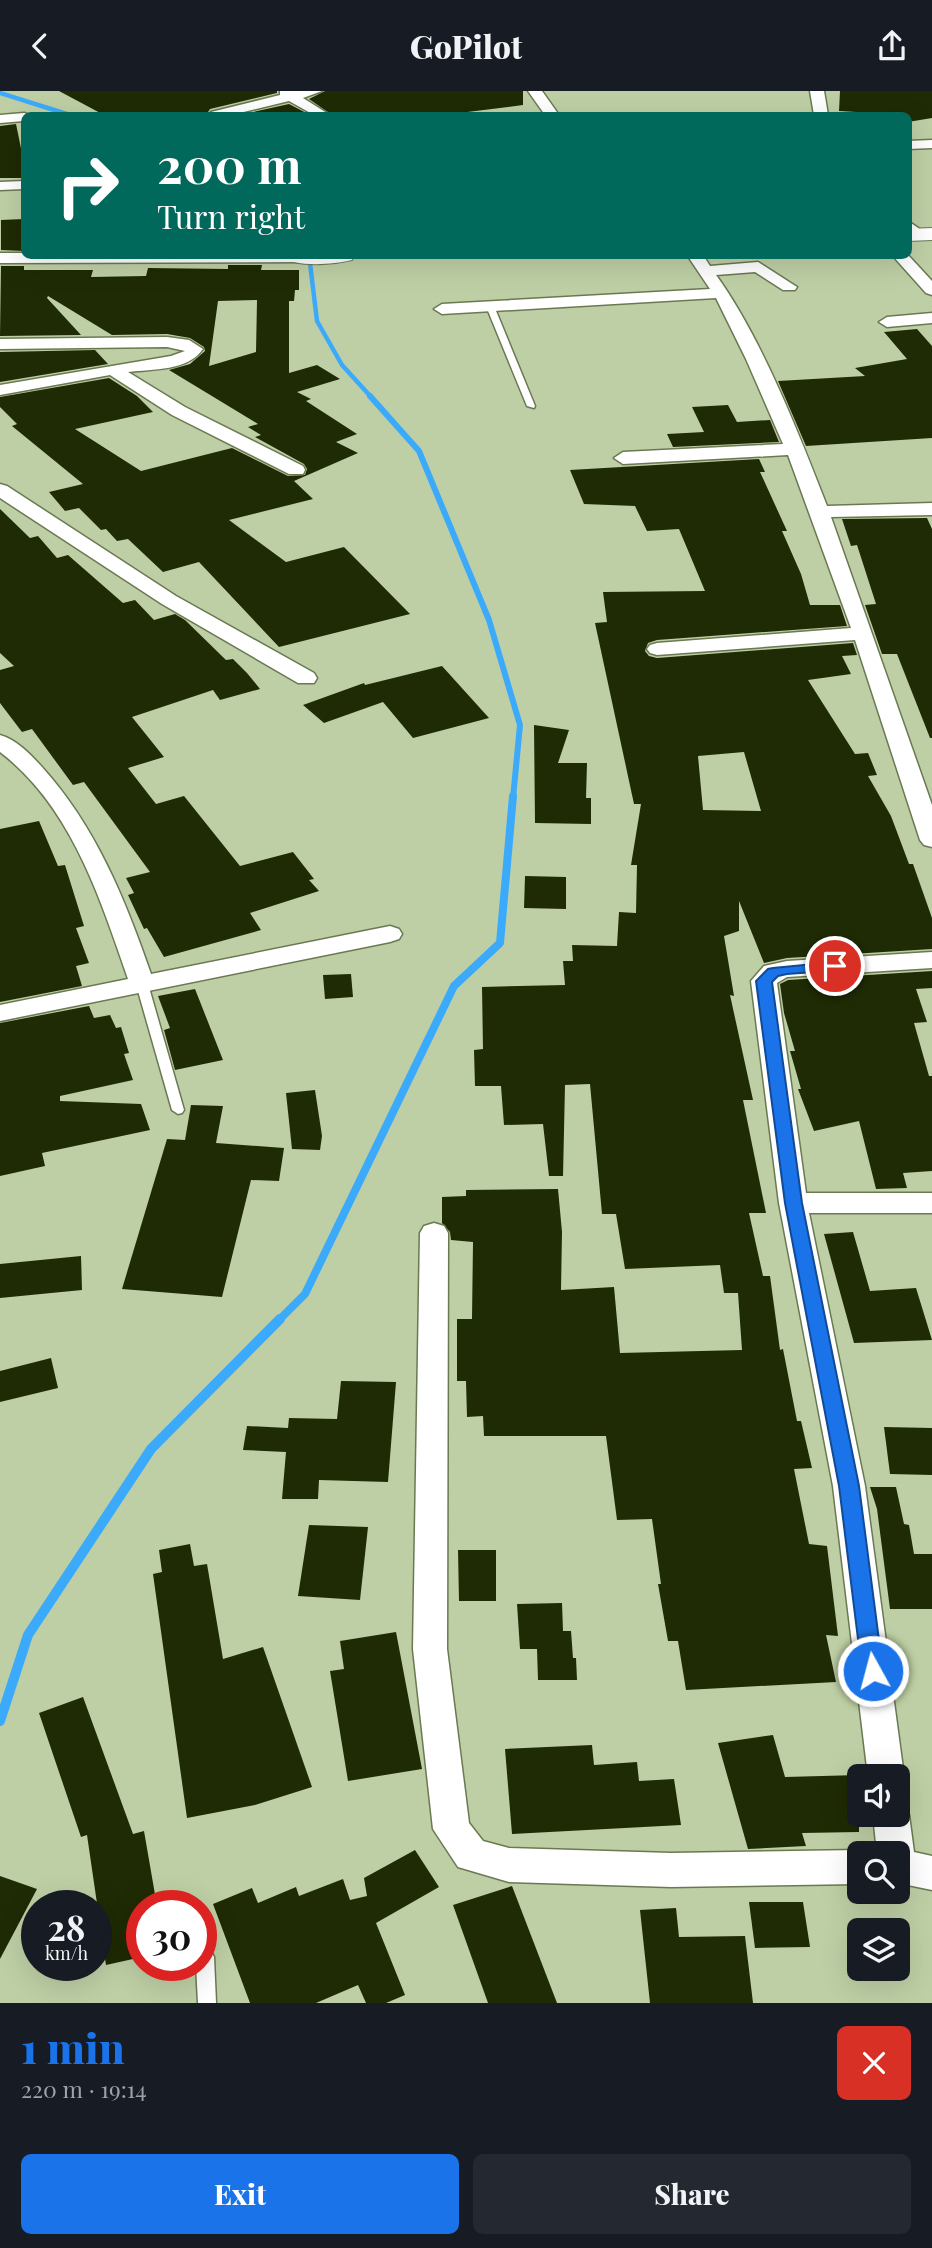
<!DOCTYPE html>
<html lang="en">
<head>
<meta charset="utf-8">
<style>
	:root { --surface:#171b24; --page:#242831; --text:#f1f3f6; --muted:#9ea1a6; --accent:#1a73e8 }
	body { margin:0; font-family:"Playfair Display",serif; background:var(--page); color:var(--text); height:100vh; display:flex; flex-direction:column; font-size:26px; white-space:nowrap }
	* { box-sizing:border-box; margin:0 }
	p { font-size:23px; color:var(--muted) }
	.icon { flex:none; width:38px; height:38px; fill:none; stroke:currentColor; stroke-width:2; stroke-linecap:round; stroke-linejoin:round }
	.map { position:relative; height:1912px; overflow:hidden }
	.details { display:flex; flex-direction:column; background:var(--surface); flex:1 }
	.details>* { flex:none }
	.banner { position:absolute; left:21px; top:21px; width:891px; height:147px; border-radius:10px; box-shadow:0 7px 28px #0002; background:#00695c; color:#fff; overflow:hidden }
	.buttons { position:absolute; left:847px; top:1673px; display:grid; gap:14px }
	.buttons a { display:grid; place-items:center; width:63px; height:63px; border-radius:10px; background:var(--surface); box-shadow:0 7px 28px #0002; font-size:35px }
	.speed { position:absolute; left:21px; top:1799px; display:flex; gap:14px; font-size:35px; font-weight:700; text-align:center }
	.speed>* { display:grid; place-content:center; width:91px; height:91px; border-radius:50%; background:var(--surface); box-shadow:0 7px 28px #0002; line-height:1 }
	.speed small { font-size:18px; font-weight:400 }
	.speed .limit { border:10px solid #d22; background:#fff; color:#111 }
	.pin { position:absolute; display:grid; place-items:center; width:60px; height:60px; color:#fff; margin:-30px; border:4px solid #fff; border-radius:50%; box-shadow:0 2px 7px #0007 }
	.me { position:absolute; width:77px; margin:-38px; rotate:353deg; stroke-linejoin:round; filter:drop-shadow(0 0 5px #0008) }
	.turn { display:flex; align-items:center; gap:24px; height:147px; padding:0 21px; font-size:32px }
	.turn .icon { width:91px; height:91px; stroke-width:2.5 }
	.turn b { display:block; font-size:49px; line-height:60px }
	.round { display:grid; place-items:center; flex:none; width:74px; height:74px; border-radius:10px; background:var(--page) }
	.head { display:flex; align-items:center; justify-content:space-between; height:119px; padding:0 21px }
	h1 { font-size:42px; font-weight:800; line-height:52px; color:var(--accent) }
	.button { display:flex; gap:14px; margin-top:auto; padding:14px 21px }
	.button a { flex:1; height:80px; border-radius:10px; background:var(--accent); color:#fff; font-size:28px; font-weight:800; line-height:80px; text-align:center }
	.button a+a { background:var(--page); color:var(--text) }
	header { display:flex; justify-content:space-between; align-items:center; height:91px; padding:0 21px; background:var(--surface); font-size:32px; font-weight:800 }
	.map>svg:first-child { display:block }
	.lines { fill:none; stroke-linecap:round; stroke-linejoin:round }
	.stream-far3 { stroke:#3caafb; stroke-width:4.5 }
	.stream-far2 { stroke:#3caafb; stroke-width:6 }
	.stream-far1 { stroke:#3caafb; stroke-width:8 }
	.stream { stroke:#3caafb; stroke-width:10 }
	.building { fill:#1f2b04; fill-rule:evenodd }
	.lane-casing { stroke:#6a7952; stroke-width:3 }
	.street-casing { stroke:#6a7952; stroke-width:3 }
	.secondary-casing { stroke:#6a7952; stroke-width:2 }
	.lane { fill:#fff; fill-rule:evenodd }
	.street { fill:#fff; fill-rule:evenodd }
	.secondary { fill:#fff; fill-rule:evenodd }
	.route { fill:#1a73e8; stroke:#114b97; stroke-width:2 }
</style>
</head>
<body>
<header><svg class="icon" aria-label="back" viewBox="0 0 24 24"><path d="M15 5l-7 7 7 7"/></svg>GoPilot<svg class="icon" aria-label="share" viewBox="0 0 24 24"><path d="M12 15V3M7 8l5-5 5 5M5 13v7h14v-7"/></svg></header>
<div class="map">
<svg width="932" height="1912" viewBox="0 0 932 1912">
	<rect width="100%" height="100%" fill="#becfa5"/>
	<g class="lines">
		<g class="stream-far3">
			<polyline points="0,2 70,24"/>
			<polyline points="309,164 317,230 342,274 372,307"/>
		</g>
		<polyline class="stream-far2" points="370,305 419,360 489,529 520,634 513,707"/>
		<polyline class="stream-far1" points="278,1230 305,1203 454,895 500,852 513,705"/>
		<polyline class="stream" points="0,1630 28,1544 151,1358 280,1228"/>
	</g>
	<g class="building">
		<polygon points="59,0 277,0 277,2 210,18 206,24 104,24"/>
		<polygon points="325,0 523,0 523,14 443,24 332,24 309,8"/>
		<polygon points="840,0 932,0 932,27 908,31 908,24 839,20"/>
		<polygon points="289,13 310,24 240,24"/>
		<polygon points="16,33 24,72 24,87 0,87 0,35"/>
		<polygon points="24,128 24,160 1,159 1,129"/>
		<path d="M228,174h34l-1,5h38v20h-4l-1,11h-5v72l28,-8 23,14 -43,13 14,7 -5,2 51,33 -21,8 22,11 -64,28 19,18 -84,21 57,42 58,-15 66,67 -131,33 -80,-85 -36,10 -35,-33 -11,2 -11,-12 -5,1 -22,-22 -14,3 -16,-19 34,-8 -71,-58 5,-2 -17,-17v-10l109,-19 28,18 16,16 -78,17 66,42 91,-23 56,28 17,-1 2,-6 -3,-5 -49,-27 6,-2 -13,-8 10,-3 -89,-54 21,-6 15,-13 -1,-4 -14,-9 -23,-4 -55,1 -64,-39 -1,2 34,37 -81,1 1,-70h23v4h69l-2,7 55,-1 2,-8 80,1zM257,209l-1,52 -47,14 9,-65z"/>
		<polygon points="917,238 932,255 932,347 806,355 778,290 865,285 855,277 907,268 884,241"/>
		<polygon points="95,259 108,273 0,291 0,261"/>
		<polygon points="728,314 737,331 770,329 779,351 673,356 667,343 704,341 692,316"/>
		<path d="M759,368l6,13h-5l27,59h-5l19,43 9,31h30l7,21 -190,14 -9,3 -3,8 4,5 8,2 196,-15 4,12 -15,1 9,18 -43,6 47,74 13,-1 9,22 -9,1 23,40 18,48h4l19,54v31l-145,9 -23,5 -25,-62v30l-15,5 10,60 -4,-1 23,105h-10l23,113h-17l14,63h7l10,74 3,-1 14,72h4l11,47 -18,1 15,75 18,2 11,90 -12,-1 10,47 -150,8 -8,-49h-10l-10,-57h3l-9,-65 -35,1 -11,-84h-122l-1,-20 -16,1 -1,-36h-9v-62h15l1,-77 -22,-2 -1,-8 -8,-9v-26l24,-1v-6l92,-1 4,43 -1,58 53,-3 6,66 122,-3 -4,-57h-14l-4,-28 -95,4 -9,-55h-14l-12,-130 -25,1 -2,91h-14l-6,-52 -39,1 -3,-39h-26l-1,-36 9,-1 -1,-62 83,-2 -2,-24h10l-1,-16 45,1 2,-34 17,1 1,-48h-6l10,-61h-7l-39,-181 12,-1 -4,-30 102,-1 -26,-62 -32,2 -12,-25 -51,-2 -14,-34zM744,661l17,59 -58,-1 -5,-54z"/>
		<polygon points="0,418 30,447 38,445 57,467 68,464 123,512 135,509 154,529 175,523 185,529 226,569 233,568 247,582 260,598 220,609 213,599 132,626 164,666 128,677 156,713 184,705 240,775 293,761 314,788 309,789 319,800 250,822 261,839 164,866 147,837 144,838 128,804 134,802 126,787 150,781 84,691 73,694 32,638 22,641 0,612 0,579 14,575 0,562"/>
		<polygon points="927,427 932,438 932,647 930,647 897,563 882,563 865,514 876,513 857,454 851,455 842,428"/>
		<polygon points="442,575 489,627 413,647 383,611 324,632 303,614 364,592 365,594"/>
		<polygon points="534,634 569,639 558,672 587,672 586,707 591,707 591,733 535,732"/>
		<polygon points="39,730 58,775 65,774 84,835 76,837 89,872 76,875 82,895 0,911 0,738"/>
		<polygon points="525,785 566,786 566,818 524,817"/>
		<polygon points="932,880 932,897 916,898 927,931 914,932 929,985 932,985 932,1080 903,1082 907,1097 876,1098 859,1030 814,1040 798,998 801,998 790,960 795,960 784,922 780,893 788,889"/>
		<polygon points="351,883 353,906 325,908 323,884"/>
		<polygon points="195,898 223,969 175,979 164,939 170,937 158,905"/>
		<polygon points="89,915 94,927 110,924 116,937 121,936 129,962 124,963 133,989 60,1005 60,1010 141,1013 150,1039 42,1062 45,1075 0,1085 0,932"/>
		<polygon points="315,999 322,1045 320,1059 292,1058 286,1002"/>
		<polygon points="191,1014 223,1015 216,1052 284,1057 279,1090 251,1089 222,1206 122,1198 167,1048 185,1049"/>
		<polygon points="853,1141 870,1200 916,1197 932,1249 854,1252 824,1143"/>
		<polygon points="81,1165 82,1199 0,1207 0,1173"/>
		<polygon points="51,1267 58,1297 0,1311 0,1280"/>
		<polygon points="341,1290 396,1291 388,1391 319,1389 318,1408 282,1408 286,1361 243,1359 247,1335 288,1337 289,1327 337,1328"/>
		<polygon points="884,1336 932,1337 932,1384 890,1383"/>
		<polygon points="870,1396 896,1396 904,1433 909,1434 914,1463 932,1463 932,1518 890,1518 877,1418"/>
		<polygon points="309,1434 368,1436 360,1509 298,1505"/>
		<polygon points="190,1453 194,1475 207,1473 223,1568 263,1556 312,1696 255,1714 187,1727 153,1483 162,1481 159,1459"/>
		<polygon points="458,1459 496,1459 496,1510 459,1510"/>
		<polygon points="562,1512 563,1540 571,1540 573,1567 576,1567 577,1589 538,1589 537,1558 520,1558 517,1513"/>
		<polygon points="396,1541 422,1678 348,1690 330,1580 344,1578 340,1550"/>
		<polygon points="83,1606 133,1743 144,1740 157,1815 142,1815 142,1866 106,1874 87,1744 81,1746 39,1622"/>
		<polygon points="773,1644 785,1686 859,1684 859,1741 802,1742 806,1755 748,1758 718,1652"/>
		<polygon points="592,1654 594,1674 637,1671 639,1690 674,1688 681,1734 512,1743 505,1658"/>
		<polygon points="415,1759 439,1796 376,1832 405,1904 386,1912 366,1912 358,1894 316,1912 250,1912 213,1813 252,1797 258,1812 296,1796 299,1805 343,1788 350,1809 367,1805 364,1787"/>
		<polygon points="0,1785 37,1798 0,1868"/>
		<polygon points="512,1795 557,1912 488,1912 453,1814"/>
		<polygon points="749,1811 803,1811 810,1856 755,1857"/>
		<polygon points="676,1817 679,1846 745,1845 753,1912 650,1912 640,1819"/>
	</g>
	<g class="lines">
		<g class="lane-casing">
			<g id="lane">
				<polygon points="487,213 494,215 535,315 534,317 527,315 486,215"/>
				<polygon points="142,889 148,893 184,1019 182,1022 178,1023 172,1019 136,893"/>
				<polygon points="205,1857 211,1860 214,1866 216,1912 198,1912 196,1874 201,1874 201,1859"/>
			</g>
		</g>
		<g class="street-casing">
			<g id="street">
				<polygon points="280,0 322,0 303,7 330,24 314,24 289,10 231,24 209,24 211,21 280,4"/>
				<polygon points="528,0 542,0 559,24 545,24"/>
				<polygon points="810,0 824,0 828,24 814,24"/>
				<polygon points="24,22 30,24 24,24 24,30 0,32 0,24"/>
				<polygon points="932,49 932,57 908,58 908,50"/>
				<polygon points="24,90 24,98 0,99 0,91"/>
				<polygon points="908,130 927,143 924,146 919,148 908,142"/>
				<polygon points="0,162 24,162 24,164 310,166 302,171 0,172"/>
				<path d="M687,164h16l7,11 48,-4 39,25 -2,3h-12l-28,-18 -39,3c45,62 83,159 111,231l105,-3v12l-101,2 101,288v42l-8,-2 -4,-5 -65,-200 -198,15 -7,-2 -3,-4 3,-4 7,-2 194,-15 -63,-173 -165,9 -9,-6 9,-6 160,-8 -37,-85 -30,-61 -274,16 -8,-5 8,-5 268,-15z"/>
				<polygon points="892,164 908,164 932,190 932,204 926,202"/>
				<polygon points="932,222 932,232 887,236 879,231 887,226"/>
				<path d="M167,246l22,3 14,9c-15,22 -50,20 -75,23l57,35 118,59 2,4 -2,4h-14l-117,-59 -62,-40 -110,20v-10l171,-29 14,-5 -18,-4 -167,2v-10z"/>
				<polygon points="0,393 7,395 176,505 314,582 317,587 314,592 298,592 162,513 0,407"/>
				<path d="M0,644c17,5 30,19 42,32 54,60 83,132 109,207l239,-48 9,3 3,5 -3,5 -9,3 -390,79v-16l128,-26c-28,-81 -57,-173 -128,-227z"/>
				<polygon points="932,861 932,877 787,886 777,892 806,1102 932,1102 932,1122 809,1122 865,1395 904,1685 898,1697 898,1685 868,1685 833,1395 779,1112 751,890 764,875 787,870"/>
				<polygon points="434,1132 444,1135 448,1142 447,1558 469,1732 483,1750 509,1757 671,1762 859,1759 868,1762 859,1762 859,1793 671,1796 509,1791 458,1776 433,1738 413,1558 420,1142 424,1135"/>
				<polygon points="898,1710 904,1712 909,1724 914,1761 932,1765 932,1799 898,1792 898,1762 877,1762 873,1724 898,1724"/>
			</g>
		</g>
		<g class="secondary-casing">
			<g id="secondary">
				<polygon points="932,137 932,149 908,150 908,138"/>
				<path d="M292,164h63l-3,5c-17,4 -41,6 -58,2z"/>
			</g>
		</g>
		<use href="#lane" class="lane"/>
		<use href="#street" class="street"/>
		<use href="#secondary" class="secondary"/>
	</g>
	<polygon class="route" points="835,871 843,875 841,879 787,883 778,885 772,891 802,1112 859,1395 883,1580 880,1586 873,1589 865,1586 862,1580 839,1395 785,1112 756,890 768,878 773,877"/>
</svg>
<div class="buttons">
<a><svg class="icon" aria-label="sound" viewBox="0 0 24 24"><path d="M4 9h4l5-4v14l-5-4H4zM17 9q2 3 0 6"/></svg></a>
<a><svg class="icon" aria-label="search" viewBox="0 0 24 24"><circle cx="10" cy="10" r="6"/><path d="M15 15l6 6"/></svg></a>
<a><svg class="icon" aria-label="layers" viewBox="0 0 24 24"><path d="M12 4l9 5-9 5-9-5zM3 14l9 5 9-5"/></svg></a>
</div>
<div class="speed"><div>28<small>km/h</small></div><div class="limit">30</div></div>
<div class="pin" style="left:835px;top:875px;background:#d93025"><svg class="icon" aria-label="arrive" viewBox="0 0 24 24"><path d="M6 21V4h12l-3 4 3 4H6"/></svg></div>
<svg class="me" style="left:873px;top:1580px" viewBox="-20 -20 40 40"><circle r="17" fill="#1a73e8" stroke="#fff" stroke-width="3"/><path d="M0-11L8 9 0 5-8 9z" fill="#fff"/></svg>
<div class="banner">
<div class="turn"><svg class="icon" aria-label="right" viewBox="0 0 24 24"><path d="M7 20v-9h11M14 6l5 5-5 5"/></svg><div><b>200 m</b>Turn right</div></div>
</div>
</div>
<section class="details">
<div class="head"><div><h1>1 min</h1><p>220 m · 19:14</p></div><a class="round" style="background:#d93025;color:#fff"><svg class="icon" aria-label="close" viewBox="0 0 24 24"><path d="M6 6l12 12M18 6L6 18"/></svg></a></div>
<div class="button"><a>Exit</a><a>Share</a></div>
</section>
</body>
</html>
